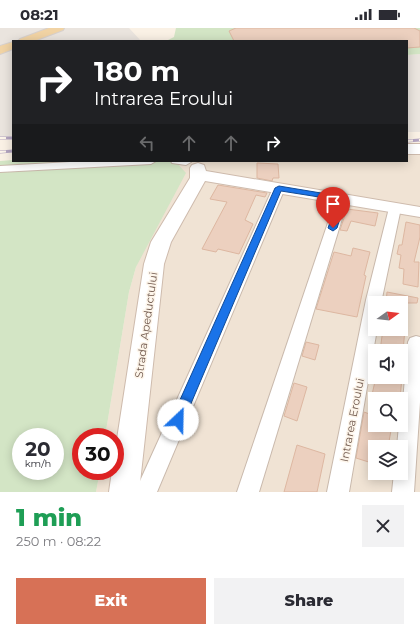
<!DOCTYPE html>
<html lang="en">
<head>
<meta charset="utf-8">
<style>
	:root { --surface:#fff; --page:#f2f2f3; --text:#2b2b33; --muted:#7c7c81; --accent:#d77156 }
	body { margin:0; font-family:Montserrat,sans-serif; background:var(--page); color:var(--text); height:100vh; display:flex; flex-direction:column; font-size:15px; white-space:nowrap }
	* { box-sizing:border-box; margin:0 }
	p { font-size:13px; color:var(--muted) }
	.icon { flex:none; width:22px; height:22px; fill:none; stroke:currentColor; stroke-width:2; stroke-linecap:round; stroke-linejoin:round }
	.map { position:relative; height:464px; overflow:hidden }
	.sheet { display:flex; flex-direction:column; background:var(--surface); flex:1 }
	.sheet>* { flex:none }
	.guide { position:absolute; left:12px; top:12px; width:396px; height:122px; border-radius:0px; box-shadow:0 2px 10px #0003; background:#202124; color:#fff; overflow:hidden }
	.needle { width:26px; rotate:75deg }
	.fabs { position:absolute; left:368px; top:268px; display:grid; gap:8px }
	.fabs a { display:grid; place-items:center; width:40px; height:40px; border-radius:0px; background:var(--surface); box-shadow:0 2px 10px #0003; font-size:20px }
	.speed { position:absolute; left:12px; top:400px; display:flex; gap:8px; font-size:20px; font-weight:700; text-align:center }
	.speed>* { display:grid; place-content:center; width:52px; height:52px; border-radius:50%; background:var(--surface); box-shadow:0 2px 10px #0003; line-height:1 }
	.speed small { font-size:10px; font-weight:400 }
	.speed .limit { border:6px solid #d22; background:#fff; color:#111 }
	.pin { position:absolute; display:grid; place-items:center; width:34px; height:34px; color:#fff; margin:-41px -17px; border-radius:50% 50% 50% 0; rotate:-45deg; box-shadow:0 0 4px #0007 }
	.pin .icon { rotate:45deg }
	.me { position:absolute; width:44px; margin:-22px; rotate:24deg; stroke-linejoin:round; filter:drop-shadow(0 0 3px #0008) }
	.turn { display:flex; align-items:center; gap:14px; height:84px; padding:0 16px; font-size:18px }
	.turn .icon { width:52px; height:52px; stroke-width:2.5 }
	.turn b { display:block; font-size:28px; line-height:34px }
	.lanes { display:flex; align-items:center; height:38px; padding:0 16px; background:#0003; justify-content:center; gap:20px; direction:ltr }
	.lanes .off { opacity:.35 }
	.round { display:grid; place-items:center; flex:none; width:42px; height:42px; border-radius:0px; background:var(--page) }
	.summary { display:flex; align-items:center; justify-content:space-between; height:68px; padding:0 16px }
	h1 { font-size:24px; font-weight:800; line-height:30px; color:#1e9e55 }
	.action { display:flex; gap:8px; margin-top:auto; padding:8px 16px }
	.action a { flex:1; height:46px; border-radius:0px; background:var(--accent); color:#fff; font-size:16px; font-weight:800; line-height:46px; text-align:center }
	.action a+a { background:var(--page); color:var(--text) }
	.status { display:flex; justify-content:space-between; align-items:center; height:28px; padding:0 20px; background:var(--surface); direction:ltr }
	.status svg { height:11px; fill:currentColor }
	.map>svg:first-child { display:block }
	.residential { fill:#f0e3d4; fill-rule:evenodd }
	.industrial { fill:#eae4de }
	.green { fill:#d3e5c5; fill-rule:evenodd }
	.building { fill:#ecd0bf; stroke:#ddb7a1 }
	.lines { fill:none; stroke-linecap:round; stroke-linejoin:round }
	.street-casing { stroke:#c9b9ac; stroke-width:2 }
	.secondary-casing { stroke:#cebbad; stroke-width:2 }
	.primary-casing { stroke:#d7d0cd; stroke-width:2 }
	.street { fill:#fff; fill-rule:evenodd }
	.secondary { fill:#fff; fill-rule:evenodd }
	.primary { fill:#f1d3a4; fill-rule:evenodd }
	.rail-casing { stroke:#b4a5c1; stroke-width:3 }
	.rail { stroke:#fdf5ea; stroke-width:2; stroke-dasharray:6; stroke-linecap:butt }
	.route { fill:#1a73e8; stroke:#114b97 }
	.labels { text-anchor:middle; stroke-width:3; stroke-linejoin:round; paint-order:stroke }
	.street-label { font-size:11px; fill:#6f584d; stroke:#fdf5ea }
</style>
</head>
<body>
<div class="status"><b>08:21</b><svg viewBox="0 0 49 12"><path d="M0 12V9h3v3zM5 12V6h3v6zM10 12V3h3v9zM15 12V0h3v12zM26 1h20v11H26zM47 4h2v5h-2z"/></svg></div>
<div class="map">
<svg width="420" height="464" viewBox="0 0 420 464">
	<rect width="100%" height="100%" fill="#faf1e5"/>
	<path class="residential" d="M407,116h13v348h-324l4,-21h15v-34h-10l24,-145 7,-25 39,-106h232zM375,275h26v26h-26zM375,323h26v26h-26zM375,371h26v26h-26zM375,419h26v26h-26z"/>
	<g class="industrial">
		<polygon points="0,0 129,0 141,13 13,13 13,109 0,109"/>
		<polygon points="420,26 420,104 407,104 407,27"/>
	</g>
	<g class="green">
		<polygon points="176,0 420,0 420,26 407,27 407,13 166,13 174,9"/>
		<path d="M13,132l162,1 11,12 -50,94 -7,25 -24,145h-24v34h19l-4,21h-96v-331zM21,409h34v34h-34z"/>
	</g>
	<g class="building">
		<polygon points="236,0 414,0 420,3 420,19 407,20 407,13 234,13 229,3"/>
		<polygon points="257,135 278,136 279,150 273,150 272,153 257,150"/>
		<polygon points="218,157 267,165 265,169 256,167 245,192 253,196 239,226 218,221 216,224 202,221 227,174 210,171"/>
		<polygon points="347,181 378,185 375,198 351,193 347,203 340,202"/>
		<polygon points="406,194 420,197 420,209 414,234 419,234 418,259 403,256 404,241 399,240 401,227 397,226 399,217 402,217"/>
		<polygon points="353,220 370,224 364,247 366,248 357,289 316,281 334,224 351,228"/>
		<polygon points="387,264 418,270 417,275 386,275"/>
		<polygon points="383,301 405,301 403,323 380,323"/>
		<polygon points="306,314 319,317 315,332 302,328"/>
		<polygon points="376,349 402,349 400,371 371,371"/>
		<polygon points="294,355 307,359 297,393 284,388"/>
		<polygon points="364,384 375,388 375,397 392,397 388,419 375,419 375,436 356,430"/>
		<polygon points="297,417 325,426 317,464 284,464"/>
	</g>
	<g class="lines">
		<g class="street-casing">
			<g id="street">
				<polygon points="88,133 156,133 151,136 0,144 0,138"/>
				<polygon points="171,133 191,133 191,134 186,137 172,135"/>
				<polygon points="279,156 285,160 157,464 135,464 273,160"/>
				<polygon points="342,167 348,171 259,464 237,464 336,171"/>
				<polygon points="395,176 401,180 381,275 375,275 375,301 377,301 349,464 327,464 366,272 389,180"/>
				<polygon points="416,308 420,309 420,374 414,464 392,464 394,445 401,445 401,419 397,419 399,397 401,397 408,314 410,310"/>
			</g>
		</g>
		<g class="secondary-casing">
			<g id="secondary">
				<rect x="407" y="116" width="13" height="10"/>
				<polygon points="198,135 204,137 206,143 420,179 420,189 205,153 171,214 164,236 139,464 109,464 112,443 115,443 115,424 144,236 151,214 190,150 190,140 192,137"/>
			</g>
		</g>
		<g class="primary-casing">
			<g id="primary">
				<polygon points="49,0 64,0 63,2 34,13 18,13 20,11"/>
				<polygon points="13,14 13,21 0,26 0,18"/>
			</g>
		</g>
		<use href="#street" class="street"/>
		<use href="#secondary" class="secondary"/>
		<use href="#primary" class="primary"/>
		<g class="rail-casing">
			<g id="rail">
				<polyline points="0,110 13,110"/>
				<polyline points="407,113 420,112"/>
				<polyline points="0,124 13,123"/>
			</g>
		</g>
		<use href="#rail" class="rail"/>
	</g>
	<polygon class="route" points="279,158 345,169 346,171 337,200 333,203 328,200 338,172 281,163 184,392 182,395 178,397 173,395 171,392 275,160"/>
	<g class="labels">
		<g class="street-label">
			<text transform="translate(146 297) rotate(-82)" y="4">Strada Apeductului</text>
			<text transform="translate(352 392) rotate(-79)" y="4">Intrarea Eroului</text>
		</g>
	</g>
</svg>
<div class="fabs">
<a><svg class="needle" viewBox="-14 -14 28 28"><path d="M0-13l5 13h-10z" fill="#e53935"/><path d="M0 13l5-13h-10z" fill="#7c7c81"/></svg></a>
<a><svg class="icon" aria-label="sound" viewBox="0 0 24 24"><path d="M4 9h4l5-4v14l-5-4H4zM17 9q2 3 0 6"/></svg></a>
<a><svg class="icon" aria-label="search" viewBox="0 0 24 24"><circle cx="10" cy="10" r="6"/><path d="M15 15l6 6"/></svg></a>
<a><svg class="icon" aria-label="layers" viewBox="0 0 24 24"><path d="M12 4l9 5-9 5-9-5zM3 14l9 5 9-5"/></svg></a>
</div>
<div class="speed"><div>20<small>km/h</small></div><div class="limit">30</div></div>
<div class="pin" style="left:333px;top:200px;background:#d93025"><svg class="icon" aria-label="arrive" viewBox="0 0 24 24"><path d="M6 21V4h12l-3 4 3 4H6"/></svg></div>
<svg class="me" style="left:178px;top:392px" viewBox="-20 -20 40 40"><circle r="19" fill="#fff"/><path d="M0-13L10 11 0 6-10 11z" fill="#1a73e8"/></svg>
<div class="guide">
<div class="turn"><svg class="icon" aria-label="right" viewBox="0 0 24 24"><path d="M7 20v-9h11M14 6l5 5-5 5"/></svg><div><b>180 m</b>Intrarea Eroului</div></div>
<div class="lanes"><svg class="icon off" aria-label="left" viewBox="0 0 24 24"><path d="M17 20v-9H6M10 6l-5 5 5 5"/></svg><svg class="icon off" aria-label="ahead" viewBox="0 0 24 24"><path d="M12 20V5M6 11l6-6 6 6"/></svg><svg class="icon off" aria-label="ahead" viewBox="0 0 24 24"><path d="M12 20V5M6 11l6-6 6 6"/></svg><svg class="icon" aria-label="right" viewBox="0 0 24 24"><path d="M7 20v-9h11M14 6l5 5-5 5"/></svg></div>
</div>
</div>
<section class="sheet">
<div class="summary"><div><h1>1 min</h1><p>250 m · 08:22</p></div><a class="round"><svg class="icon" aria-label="close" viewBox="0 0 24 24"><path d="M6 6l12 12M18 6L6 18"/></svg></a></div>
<div class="action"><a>Exit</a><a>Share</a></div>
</section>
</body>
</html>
